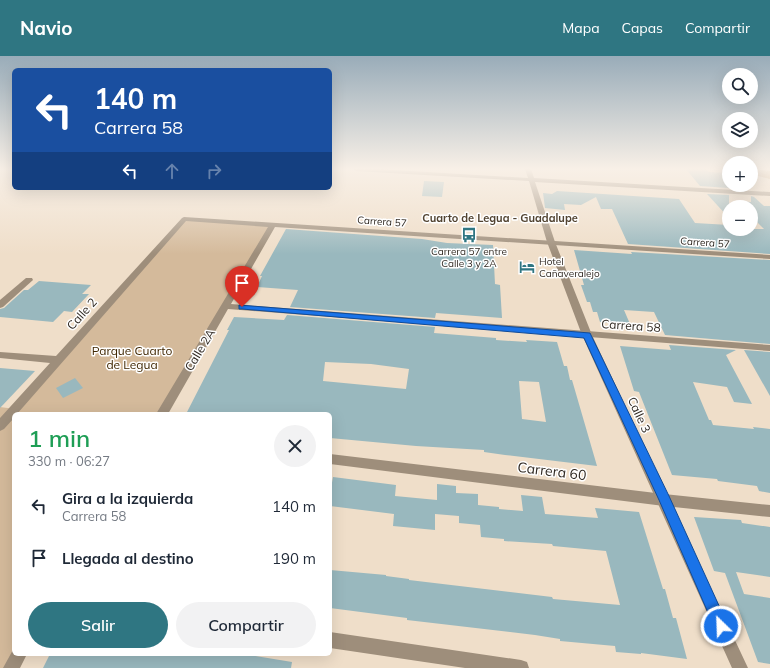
<!DOCTYPE html>
<html lang="es">
<head>
<meta charset="utf-8">
<style>
	:root { --surface:#fff; --page:#f2f2f3; --text:#1f2937; --muted:#747a83; --accent:#2f7682 }
	body { margin:0; font-family:Mulish,sans-serif; background:var(--page); color:var(--text); height:100vh; display:flex; flex-direction:column; font-size:15px; white-space:nowrap }
	* { box-sizing:border-box; margin:0 }
	p { font-size:13px; color:var(--muted) }
	.icon { flex:none; width:22px; height:22px; fill:none; stroke:currentColor; stroke-width:2; stroke-linecap:round; stroke-linejoin:round }
	.map { position:relative; flex:1; overflow:hidden }
	.side { position:absolute; left:12px; top:356px; width:320px; height:244px; display:flex; flex-direction:column; background:var(--surface); border-radius:6px; box-shadow:0 4px 16px #0002 }
	.side>* { flex:none }
	.banner { position:absolute; left:12px; top:12px; width:320px; height:122px; border-radius:6px; box-shadow:0 4px 16px #0002; background:#1a4fa0; color:#fff; overflow:hidden }
	.fabs { position:absolute; left:722px; top:12px; display:grid; gap:8px }
	.fabs a { display:grid; place-items:center; width:36px; height:36px; border-radius:50%; background:var(--surface); box-shadow:0 4px 16px #0002; font-size:20px }
	.pin { position:absolute; display:grid; place-items:center; width:34px; height:34px; color:#fff; margin:-41px -17px; border-radius:50% 50% 50% 0; rotate:-45deg; box-shadow:0 0 4px #0007 }
	.pin .icon { rotate:45deg }
	.me { position:absolute; width:44px; margin:-22px; rotate:336deg; stroke-linejoin:round; filter:drop-shadow(0 0 3px #0008) }
	.turn { display:flex; align-items:center; gap:14px; height:84px; padding:0 16px; font-size:18px }
	.turn .icon { width:52px; height:52px; stroke-width:2.5 }
	.turn b { display:block; font-size:28px; line-height:34px }
	.lanes { display:flex; align-items:center; height:38px; padding:0 16px; background:#0003; justify-content:center; gap:20px; direction:ltr }
	.lanes .off { opacity:.35 }
	.round { display:grid; place-items:center; flex:none; width:42px; height:42px; border-radius:21px; background:var(--page) }
	.summary { display:flex; align-items:center; justify-content:space-between; height:68px; padding:0 16px }
	h1 { font-size:24px; font-weight:600; line-height:30px; color:#1e9e55 }
	.button { display:flex; gap:8px; margin-top:auto; padding:8px 16px }
	.button a { flex:1; height:46px; border-radius:24px; background:var(--accent); color:#fff; font-size:16px; font-weight:600; line-height:46px; text-align:center }
	.button a+a { background:var(--page); color:var(--text) }
	ul { padding:0; list-style:none }
	li { display:flex; align-items:center; gap:12px; height:52px; padding:0 16px }
	li div { flex:1 }
	li b { display:block; font-size:15px }
	li em { font-style:normal }
	header { display:flex; align-items:center; gap:24px; box-sizing:border-box; height:56px; padding:0 20px; background:var(--accent); color:#fff }
	header strong { font-size:19px }
	nav { display:flex; gap:22px; margin-inline-start:auto; font-size:14px }
	.map>svg:first-child { display:block }
	.green { fill:#d4ba9b }
	.lines { fill:none; stroke-linecap:round; stroke-linejoin:round }
	.river { fill:#c39f72; fill-rule:evenodd }
	.building { fill:#99b8be; fill-rule:evenodd }
	.minor { fill:#9e8e7b; fill-rule:evenodd }
	.tertiary { fill:#9e8e7b; fill-rule:evenodd }
	.route { fill:#1a73e8; stroke:#114b97 }
	.labels { text-anchor:middle; stroke-width:3; stroke-linejoin:round; paint-order:stroke }
	.far-street-label { font-size:10px; fill:#302922; stroke:#fff }
	.far-poi-label { font-size:10px; fill:#302922; stroke:#fff }
	.far-neighbourhood-label { font-size:11px; font-weight:bold; fill:#514331; stroke:#fff }
	.street-label { font-size:12px; fill:#302922; stroke:#fff }
	.park-label { font-size:12px; fill:#3f2600; stroke:#fff }
	.near-street-label { font-size:14px; fill:#302922; stroke:#fff }
</style>
</head>
<body>
<header>
<strong>Navio</strong>
<nav><a>Mapa</a><a>Capas</a><a>Compartir</a></nav>
</header>
<div class="map">
<svg width="770" height="612" viewBox="0 0 770 612">
	<rect width="100%" height="100%" fill="#efdec9"/>
	<polygon class="green" points="184,163 273,168 162,358 14,358 14,598 11,612 0,612 0,351 15,353"/>
	<g class="lines">
		<polygon class="river" points="751,113 770,115 770,123 751,118"/>
	</g>
	<g class="building">
		<polygon points="686,113 706,113 709,116 729,117 729,132 700,130"/>
		<polygon points="424,125 444,126 442,141 422,140"/>
		<polygon points="557,135 679,143 695,167 729,169 729,173 764,173 751,160 751,151 742,151 736,145 751,146 751,140 754,141 764,150 770,150 770,198 628,188 612,153 601,153 596,141 581,149 564,148 565,154 545,152 543,137 552,138"/>
		<polygon points="707,138 729,139 729,162"/>
		<polygon points="286,173 422,183 447,187 493,189 495,228 500,229 502,262 436,257 435,262 290,251 298,234 257,231 262,220 260,220"/>
		<polygon points="574,194 632,198 631,196 770,204 770,288 665,279 654,256 624,254 630,268 600,266 597,256 593,256 590,246 587,246 581,229 584,229"/>
		<polygon points="39,225 91,229 82,238 89,238 72,256 64,255 53,266 0,261 0,253 4,252 24,234 28,234"/>
		<path d="M287,259l148,12 -1,6 62,5v2l31,2 -1,-2 31,2 7,24h3l3,14h2l25,86 -92,-11 -21,-3v-2l-68,-4 -86,-8v-24h-144l43,-84h-2l7,-13 50,3zM325,306l46,2 38,5 -3,20 -83,-8zM519,325l20,1 7,40 -24,-3z"/>
		<polygon points="669,289 736,294 726,299 752,348 734,346 727,331 693,326 709,364 711,364 713,369 754,373 753,371 770,373 770,437 759,435 757,430 718,425 717,423 672,419 639,336 634,335 620,290 671,294"/>
		<polygon points="744,294 770,296 770,340"/>
		<polygon points="0,312 35,315 0,352"/>
		<polygon points="75,322 83,332 63,342 56,332"/>
		<polygon points="333,421 396,429 395,440 437,444 437,428 456,430 456,437 478,438 478,449 499,451 499,453 523,455 521,439 542,441 545,458 598,462 595,452 639,456 663,533 665,533 673,562 676,562 687,603 641,597 641,598 616,596 615,590 560,585 560,583 535,579 407,564 407,562 330,552 330,514 386,519 386,520 409,523 409,524 552,541 553,543 620,549 606,495 553,490 552,488 504,485 504,483 481,481 480,469 459,467 459,460 435,458 435,474 393,470 394,458 330,450 330,438"/>
		<polygon points="694,461 741,464 742,467 770,471 770,521 736,516 744,538 770,542 770,608 758,606 725,517 714,515"/>
		<polygon points="50,598 243,598 292,606 291,612 43,612"/>
	</g>
	<g class="lines">
		<g class="minor">
			<polygon points="184,161 770,199 770,203 275,171 231,248 770,289 770,295 228,253 168,358 156,358 268,171 186,165 17,358 14,358 14,362 4,373 0,375 0,362 50,307 0,302 0,296 56,300 182,162"/>
			<polygon points="26,222 32,222 33,224 3,251 0,252 0,244"/>
			<polygon points="330,398 664,438 770,449 770,461 664,450 330,408"/>
			<polygon points="330,576 521,604 527,606 529,612 465,612 330,592"/>
			<polygon points="14,592 14,598 27,598 20,612 3,612"/>
		</g>
		<polygon class="tertiary" points="353,113 378,113 528,122 525,113 531,113 534,122 770,136 770,140 535,126 555,186 592,279 748,612 732,612 582,279 547,186 529,125 356,115"/>
	</g>
	<linearGradient id="sky" x2="0" y2="1"><stop stop-color="#99acb9"/><stop offset="0.57" stop-color="#f8f0e7"/><stop offset="1" stop-color="#f8f0e7" stop-opacity="0"/></linearGradient>
	<rect width="770" height="198" fill="url(#sky)"/>
	<polygon class="route" points="239,249 590,277 669,440 726,565 728,570 726,575 721,577 716,575 659,444 584,282 242,253 239,253"/>
	<defs>
		<g id="bus-bare" transform="scale(1.2)"><path d="M-5-6H5V4H4V6H2V4H-2V6H-4V4H-5ZM-3.5-4V0h7V-4ZM-3.5 1.2v1.5H-2V1.2ZM2 1.2v1.5H3.5V1.2Z" fill="#2f7682" stroke="#fff" stroke-width="2.5" paint-order="stroke"/></g>
		<g id="hotel-bare" transform="scale(1.2)"><path d="M-6-4.5h1.5V1H6V5H4.5V3h-9V5H-6ZM-4 0a1.8 1.8 0 1 1 3.6 0ZM.5 0V-2.5h3Q6-2.5 6 0Z" fill="#2f7682" stroke="#fff" stroke-width="2.5" paint-order="stroke"/></g>
	</defs>
	<g fill-rule="evenodd">
		<use href="#bus-bare" x="469" y="179"/>
		<use href="#hotel-bare" x="527" y="211"/>
	</g>
	<g class="labels">
		<g class="far-street-label">
			<text transform="translate(382 165) rotate(4)" y="4">Carrera 57</text>
			<text transform="translate(705 186) rotate(4)" y="4">Carrera 57</text>
		</g>
		<g class="far-poi-label">
			<text x="469" y="199">Carrera 57 entre<tspan x="469" dy="12">Calle 3 y 2A</tspan></text>
			<text x="539" y="209" text-anchor="start">Hotel<tspan x="539" dy="12">Cañaveralejo</tspan></text>
		</g>
		<g class="far-neighbourhood-label">
			<text x="500" y="166">Cuarto de Legua - Guadalupe</text>
		</g>
		<g class="street-label">
			<text transform="translate(82 258) rotate(-48)" y="4">Calle 2</text>
			<text transform="translate(631 270) rotate(4)" y="4">Carrera 58</text>
			<text transform="translate(200 294) rotate(-59)" y="4">Calle 2A</text>
			<text transform="translate(639 359) rotate(65)" y="4">Calle 3</text>
		</g>
		<g class="park-label">
			<text x="132" y="299">Parque Cuarto<tspan x="132" dy="14">de Legua</tspan></text>
		</g>
		<g class="near-street-label">
			<text transform="translate(552 415) rotate(7)" y="5">Carrera 60</text>
		</g>
	</g>
</svg>
<div class="fabs">
<a><svg class="icon" aria-label="search" viewBox="0 0 24 24"><circle cx="10" cy="10" r="6"/><path d="M15 15l6 6"/></svg></a>
<a><svg class="icon" aria-label="layers" viewBox="0 0 24 24"><path d="M12 4l9 5-9 5-9-5zM3 14l9 5 9-5"/></svg></a>
<a>+</a>
<a>−</a>
</div>
<div class="pin" style="left:242px;top:251px;background:#d93025"><svg class="icon" aria-label="arrive" viewBox="0 0 24 24"><path d="M6 21V4h12l-3 4 3 4H6"/></svg></div>
<svg class="me" style="left:721px;top:570px" viewBox="-20 -20 40 40"><circle r="17" fill="#1a73e8" stroke="#fff" stroke-width="3"/><path d="M0-11L8 9 0 5-8 9z" fill="#fff"/></svg>
<div class="banner">
<div class="turn"><svg class="icon" aria-label="left" viewBox="0 0 24 24"><path d="M17 20v-9H6M10 6l-5 5 5 5"/></svg><div><b>140 m</b>Carrera 58</div></div>
<div class="lanes"><svg class="icon" aria-label="left" viewBox="0 0 24 24"><path d="M17 20v-9H6M10 6l-5 5 5 5"/></svg><svg class="icon off" aria-label="ahead" viewBox="0 0 24 24"><path d="M12 20V5M6 11l6-6 6 6"/></svg><svg class="icon off" aria-label="right" viewBox="0 0 24 24"><path d="M7 20v-9h11M14 6l5 5-5 5"/></svg></div>
</div>
<section class="side">
<div class="summary"><div><h1>1 min</h1><p>330 m · 06:27</p></div><a class="round"><svg class="icon" aria-label="close" viewBox="0 0 24 24"><path d="M6 6l12 12M18 6L6 18"/></svg></a></div>
<ul>
<li><svg class="icon" aria-label="left" viewBox="0 0 24 24"><path d="M17 20v-9H6M10 6l-5 5 5 5"/></svg><div><b>Gira a la izquierda</b><p>Carrera 58</p></div><em>140 m</em></li>
<li><svg class="icon" aria-label="arrive" viewBox="0 0 24 24"><path d="M6 21V4h12l-3 4 3 4H6"/></svg><div><b>Llegada al destino</b></div><em>190 m</em></li>
</ul>
<div class="button"><a>Salir</a><a>Compartir</a></div>
</section>
</div>
</body>
</html>
